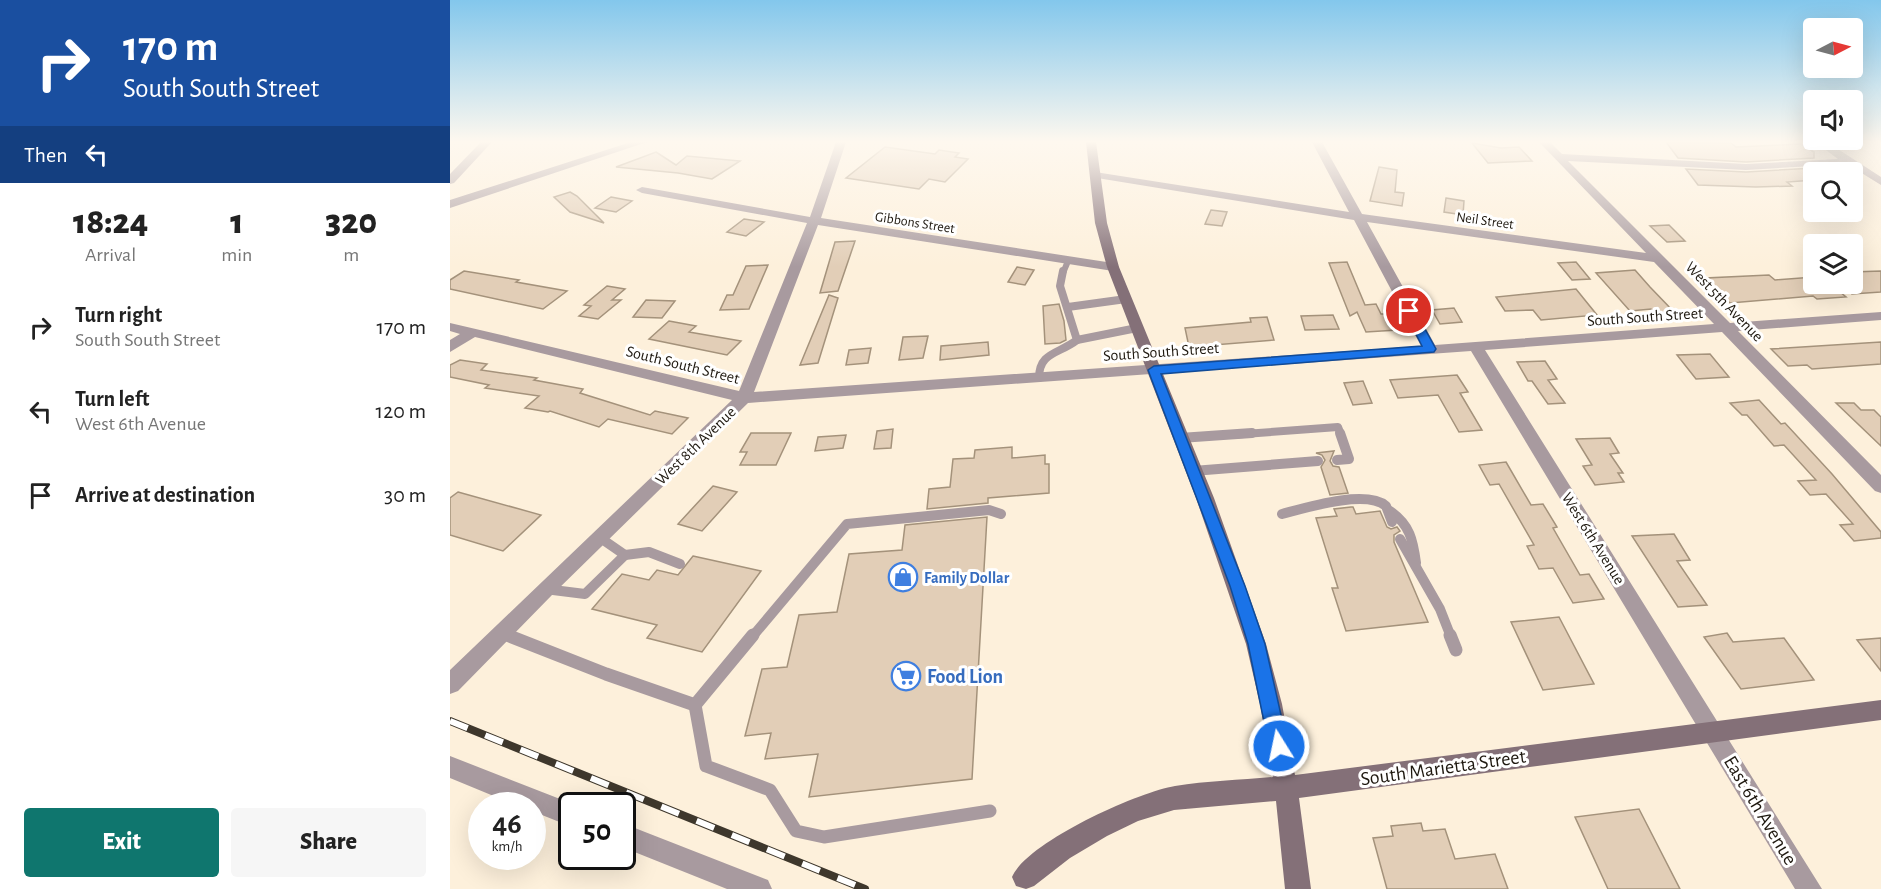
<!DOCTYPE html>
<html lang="en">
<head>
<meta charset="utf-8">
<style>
	:root { --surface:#fff; --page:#f6f6f6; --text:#222; --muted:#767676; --accent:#0f766e }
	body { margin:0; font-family:"Alegreya Sans",sans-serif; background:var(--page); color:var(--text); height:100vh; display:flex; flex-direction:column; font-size:22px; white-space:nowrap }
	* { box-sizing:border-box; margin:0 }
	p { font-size:20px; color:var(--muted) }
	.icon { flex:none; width:33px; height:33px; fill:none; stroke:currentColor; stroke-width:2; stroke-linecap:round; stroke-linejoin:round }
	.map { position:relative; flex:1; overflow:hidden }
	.details { display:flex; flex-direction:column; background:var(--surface); width:450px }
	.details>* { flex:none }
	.guide { background:#1a4fa0; color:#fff; overflow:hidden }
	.needle { width:39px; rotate:84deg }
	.buttons { position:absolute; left:1353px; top:18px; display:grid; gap:12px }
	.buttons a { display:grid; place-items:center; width:60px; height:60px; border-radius:6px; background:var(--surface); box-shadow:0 6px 24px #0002; font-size:30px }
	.speed { position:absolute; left:18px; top:792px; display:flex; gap:12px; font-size:30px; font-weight:700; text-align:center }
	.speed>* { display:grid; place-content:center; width:78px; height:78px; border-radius:50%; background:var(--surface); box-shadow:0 6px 24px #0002; line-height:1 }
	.speed small { font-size:15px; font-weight:400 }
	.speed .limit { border:3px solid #111; border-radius:9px; background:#fff; color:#111 }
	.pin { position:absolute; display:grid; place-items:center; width:51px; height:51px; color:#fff; margin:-26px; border:3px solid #fff; border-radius:50%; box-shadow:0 2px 6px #0007 }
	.me { position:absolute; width:66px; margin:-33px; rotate:350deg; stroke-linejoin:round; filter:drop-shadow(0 0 4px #0008) }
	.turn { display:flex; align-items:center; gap:21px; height:126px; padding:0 24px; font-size:27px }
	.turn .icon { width:78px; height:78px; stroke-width:2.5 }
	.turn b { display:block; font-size:42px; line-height:51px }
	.then { display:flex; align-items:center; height:57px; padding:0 24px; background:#0003; gap:12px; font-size:22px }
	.eta { display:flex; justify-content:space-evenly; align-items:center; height:102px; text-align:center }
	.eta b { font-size:36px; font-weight:800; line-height:42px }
	.action { display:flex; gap:12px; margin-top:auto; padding:12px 24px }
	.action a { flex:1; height:69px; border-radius:6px; background:var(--accent); color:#fff; font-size:24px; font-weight:800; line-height:69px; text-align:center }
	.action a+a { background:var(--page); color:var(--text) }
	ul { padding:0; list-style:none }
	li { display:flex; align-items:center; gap:18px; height:84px; padding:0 24px }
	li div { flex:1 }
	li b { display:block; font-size:22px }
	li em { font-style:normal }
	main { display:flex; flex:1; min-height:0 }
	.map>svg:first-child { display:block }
	.building { fill:#e2ceb7; stroke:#a4927b; stroke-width:1.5 }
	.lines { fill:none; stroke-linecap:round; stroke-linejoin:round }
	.service-far3 { stroke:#a89a9f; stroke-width:6 }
	.service-far2 { stroke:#a89a9f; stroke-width:8 }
	.service-far1 { stroke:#a89a9f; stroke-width:10 }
	.service { stroke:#a89a9f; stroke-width:13 }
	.minor { fill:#a89a9f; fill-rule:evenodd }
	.secondary { fill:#847078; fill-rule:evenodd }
	.rail-casing { stroke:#3e372c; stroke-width:8 }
	.rail { stroke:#fff; stroke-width:6; stroke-dasharray:19; stroke-linecap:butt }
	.route { fill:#1a73e8; stroke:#114b97; stroke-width:1.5 }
	.labels { text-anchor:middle; stroke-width:6; stroke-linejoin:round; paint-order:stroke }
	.far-street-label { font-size:14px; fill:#1e180f; stroke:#fff }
	.street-label { font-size:16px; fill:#1e180f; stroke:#fff }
	.shop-label { font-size:16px; font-weight:bold; fill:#366cbe; stroke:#fff; text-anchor:start }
	.near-shop-label { font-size:20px; font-weight:bold; fill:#366cbe; stroke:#fff; text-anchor:start }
	.near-street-label { font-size:20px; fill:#1e180f; stroke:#fff }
</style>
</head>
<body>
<main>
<section class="details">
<div class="guide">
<div class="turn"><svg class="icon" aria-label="right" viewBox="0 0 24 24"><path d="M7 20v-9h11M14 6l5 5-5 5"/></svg><div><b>170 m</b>South South Street</div></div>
<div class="then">Then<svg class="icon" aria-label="left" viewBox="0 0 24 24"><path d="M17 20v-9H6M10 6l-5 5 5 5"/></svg></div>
</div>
<div class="eta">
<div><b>18:24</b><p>Arrival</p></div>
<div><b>1</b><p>min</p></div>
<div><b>320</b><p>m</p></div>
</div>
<ul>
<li><svg class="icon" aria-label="right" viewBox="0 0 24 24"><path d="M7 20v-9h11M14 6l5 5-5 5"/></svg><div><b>Turn right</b><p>South South Street</p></div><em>170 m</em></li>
<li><svg class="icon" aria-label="left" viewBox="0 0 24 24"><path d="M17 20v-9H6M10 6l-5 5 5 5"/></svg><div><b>Turn left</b><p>West 6th Avenue</p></div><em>120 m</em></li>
<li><svg class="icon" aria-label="arrive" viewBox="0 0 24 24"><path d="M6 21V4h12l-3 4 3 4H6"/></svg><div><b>Arrive at destination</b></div><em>30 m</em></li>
</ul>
<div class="action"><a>Exit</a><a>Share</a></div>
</section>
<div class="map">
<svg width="1431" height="889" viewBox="0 0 1431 889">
	<rect width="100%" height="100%" fill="#fdf0db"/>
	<g class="building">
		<polygon points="1216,142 1281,143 1286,147 1351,144 1364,152 1364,158 1296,162 1228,158"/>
		<polygon points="1022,143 1051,148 1069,147 1082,161 1038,163"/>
		<polygon points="435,147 485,154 489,150 509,153 505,157 518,159 495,182 479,179 469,189 396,178"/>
		<polygon points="206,152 226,165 237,156 290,161 262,179 228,173 166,167"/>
		<polygon points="929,167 947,170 945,192 954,193 952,206 920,201"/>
		<polygon points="1364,168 1364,180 1337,182 1342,186 1306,187 1248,185 1236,169 1296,172"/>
		<polygon points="120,192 127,196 154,223 120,212 104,197"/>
		<polygon points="161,197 182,201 166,212 145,208"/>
		<polygon points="996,198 1014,201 1013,215 994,212"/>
		<polygon points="761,210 777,212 772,226 755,224"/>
		<polygon points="294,219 314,222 296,236 277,232"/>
		<polygon points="1219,225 1235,241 1217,242 1200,226"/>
		<polygon points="405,241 388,291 370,293 385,242"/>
		<polygon points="897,262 915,305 926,304 931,314 939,314 947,330 916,332 907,312 900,316 879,263"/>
		<polygon points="1126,262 1140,279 1122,280 1108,263"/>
		<polygon points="318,265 299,309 270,310 277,295 283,295 296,266"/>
		<polygon points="567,267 584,270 575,285 558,282"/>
		<polygon points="1185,270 1200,287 1224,312 1205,314 1201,309 1180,311 1146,273"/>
		<polygon points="14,271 69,280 66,282 117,291 93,309 0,289 0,280"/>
		<polygon points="1431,271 1431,292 1402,294 1402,272"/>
		<polygon points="1319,275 1325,280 1364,277 1364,284 1390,284 1390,292 1396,297 1367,299 1363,296 1280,303 1256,278"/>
		<polygon points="157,286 175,289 162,300 171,300 148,319 129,316 141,306 134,305"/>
		<polygon points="1126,289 1147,315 1091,320 1083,310 1055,311 1046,297"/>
		<polygon points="379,295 388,298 368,363 350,365"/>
		<polygon points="196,300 225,301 212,318 183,317"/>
		<polygon points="609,304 614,321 616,340 610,343 595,344 593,306"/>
		<polygon points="1004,308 1012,322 990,324 982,310"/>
		<polygon points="883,315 889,329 855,330 851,316"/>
		<polygon points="817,317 824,340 739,347 735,328 801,322 800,318"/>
		<polygon points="219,321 246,326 239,332 291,341 277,355 199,339"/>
		<polygon points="478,336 473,358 449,360 453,337"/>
		<polygon points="538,342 539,355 490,360 491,346"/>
		<polygon points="1431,342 1431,364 1362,369 1357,365 1338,366 1321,349"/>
		<polygon points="421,348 418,363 396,365 399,350"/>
		<polygon points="1260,354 1279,377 1246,379 1227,355"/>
		<polygon points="10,360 37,364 31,370 87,378 84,380 133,389 130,393 200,415 205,411 238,418 222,434 158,419 149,427 100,411 98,412 75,408 89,396 35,388 39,385 0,377 0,365"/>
		<polygon points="1095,361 1107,379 1098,380 1115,403 1098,404 1082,381 1078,381 1067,362"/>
		<polygon points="1007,375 1018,392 1010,393 1032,430 1009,432 988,395 948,398 940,380"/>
		<polygon points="913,381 922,403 903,405 894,383"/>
		<polygon points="1309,400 1331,424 1335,423 1382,474 1431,532 1431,538 1404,541 1390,525 1403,524 1376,494 1360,495 1348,481 1366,480 1334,445 1324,446 1297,415 1292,415 1280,403"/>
		<polygon points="1386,403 1404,403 1411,410 1424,410 1431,417 1431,446"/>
		<polygon points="443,429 441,448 424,449 427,431"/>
		<polygon points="301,433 341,433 326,465 290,465 297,452 290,452"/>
		<polygon points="396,435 393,448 365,451 368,437"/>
		<polygon points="1160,438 1169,453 1160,454 1173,473 1168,473 1174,482 1145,485 1133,466 1142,465 1126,439"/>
		<polygon points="562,447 562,458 595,455 595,464 599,464 599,493 538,498 538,503 477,509 479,489 500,487 503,459 524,458 525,450"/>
		<polygon points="884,451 880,461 883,466 889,467 898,493 880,495 871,467 875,460 872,455 866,453"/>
		<polygon points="1056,462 1081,505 1093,504 1107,527 1103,528 1130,575 1139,574 1154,599 1123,603 1103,568 1089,569 1077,546 1084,545 1049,484 1040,485 1029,465"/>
		<polygon points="263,486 287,492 252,531 228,524"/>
		<polygon points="8,492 91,515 53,551 0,535 0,498"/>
		<polygon points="901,507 903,507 906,514 930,511 937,527 941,529 947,527 950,531 944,535 944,542 978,622 896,631 882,588 888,588 866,518 887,516 884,509"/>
		<polygon points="537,517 522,779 359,797 368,754 315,759 321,733 295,736 312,669 337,667 349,615 387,612 399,554 452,550 455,525"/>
		<polygon points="1224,534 1240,560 1227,561 1257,605 1228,607 1182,536"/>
		<polygon points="243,556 311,571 252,652 197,638 207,625 142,609 172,574 199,580 207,570 228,575"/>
		<polygon points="1109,617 1144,684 1093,690 1061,622"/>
		<polygon points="1277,633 1283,642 1334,638 1364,680 1291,689 1254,637"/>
		<polygon points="1431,638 1431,671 1407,640"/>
		<polygon points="1189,809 1230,889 1158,889 1125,817"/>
		<polygon points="971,823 973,831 995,829 1005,859 1045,854 1058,889 937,889 923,838 943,836 941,826"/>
	</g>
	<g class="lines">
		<polyline class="service-far3" points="613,273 618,261"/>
		<g class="service-far2">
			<polyline points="618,307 676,299"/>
			<polyline points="627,340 687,328"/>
			<path d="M589,378c0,-26 20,-24 38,-38l-17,-54 3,-15"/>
			<polyline points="780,435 888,427 891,435"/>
		</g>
		<g class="service-far1">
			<polyline points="730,438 802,433"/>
			<polyline points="887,460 899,459 890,433"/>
			<polyline points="743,471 868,461"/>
			<path d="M940,511c20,14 23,29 26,52"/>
			<path d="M832,514c23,-6 84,-25 104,-8l6,16"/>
			<polyline points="950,539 990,609 1001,637"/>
			<polyline points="175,555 199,552 230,564"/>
			<polyline points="95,589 135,594 175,555 149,537"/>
			<polyline points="51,633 61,637"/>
			<polyline points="302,637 397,524 539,510 551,514"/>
		</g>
		<g class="service">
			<polyline points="57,635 156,674 245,705"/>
			<polyline points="303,635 245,705 256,766 320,790 346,831 374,837 540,811"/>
			<polyline points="1000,635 1006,650"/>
		</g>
		<g class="minor">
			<polygon points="31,142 42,142 4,183 0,184 0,174"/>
			<polygon points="181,142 197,142 0,208 0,200"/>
			<path d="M386,142h10l-25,76 292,45 6,4 -6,4 -295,-46 -64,167 667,-46 -67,-126 -263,-43v-4l4,-1 254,40 -37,-70h10l40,72 284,39 -107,-111h11l12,12 184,10 92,-5 -23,-17h12l54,35v8l-34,-21 -101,6 -178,-9 162,162 151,-11v8l-143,11 143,144v18l-6,-2 -153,-159 -237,18 337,539h-27l-324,-538 -723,52 -196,192 -94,96 -8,3v-24l282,-270 -257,-63 -25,15v-12l10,-6 -10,-3v-8l289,68 68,-168 -165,-30 -6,-3 6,-3 168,30zM917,222l287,40 60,62 -279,21z"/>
			<polygon points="0,756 128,806 122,806 122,827 82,811 82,806 68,806 0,778"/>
			<polygon points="172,823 318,880 322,889 277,889 172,847"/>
		</g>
		<path class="secondary" d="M636,142h10l11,81 12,44 95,231 52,146 16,60 13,71 586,-75v20l-582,78 12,91h-26l-9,-88 -102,9 -36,11 -31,15 -37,22 -36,28 -8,3 -10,-3 -4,-9c15,-35 126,-85 163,-91 32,-5 65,-6 98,-9l-13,-73 -14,-60 -50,-146 -89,-231 -12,-44z"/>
		<g class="rail-casing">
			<polyline id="rail" points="0,721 415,889"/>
		</g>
		<use href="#rail" class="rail"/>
	</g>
	<linearGradient id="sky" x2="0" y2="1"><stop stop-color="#83c7ec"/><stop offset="0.53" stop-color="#fef8ef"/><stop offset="1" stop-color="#fef8ef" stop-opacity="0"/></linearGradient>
	<rect width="1431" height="267" fill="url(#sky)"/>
	<polygon class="route" points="959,308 965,311 986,349 984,352 711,374 795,586 815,644 838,746 835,752 829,755 822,752 819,746 798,644 780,586 698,370 704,366 972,346 954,311"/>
	<defs>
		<g id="shop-ring" transform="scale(1.5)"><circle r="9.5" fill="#fff" stroke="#3f7fe0" stroke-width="1.5"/><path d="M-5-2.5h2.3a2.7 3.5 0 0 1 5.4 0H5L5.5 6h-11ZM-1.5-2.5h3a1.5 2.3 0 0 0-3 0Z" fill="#3f7fe0"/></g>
		<g id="supermarket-ring" transform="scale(1.5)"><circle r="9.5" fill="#fff" stroke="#3f7fe0" stroke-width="1.5"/><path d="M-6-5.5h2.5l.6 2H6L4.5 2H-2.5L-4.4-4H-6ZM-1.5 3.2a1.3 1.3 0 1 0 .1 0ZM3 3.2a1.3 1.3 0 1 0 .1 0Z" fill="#3f7fe0"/></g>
	</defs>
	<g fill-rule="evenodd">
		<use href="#shop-ring" x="453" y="577"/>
		<use href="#supermarket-ring" x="456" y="676"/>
	</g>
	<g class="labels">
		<g class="far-street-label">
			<text transform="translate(1035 220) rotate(8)" y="5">Neil Street</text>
			<text transform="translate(465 222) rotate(9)" y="5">Gibbons Street</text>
		</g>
		<g class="street-label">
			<text transform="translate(1275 301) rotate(46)" y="6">West 5th Avenue</text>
			<text transform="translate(1195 316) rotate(-4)" y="6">South South Street</text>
			<text transform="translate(711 351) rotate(-4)" y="6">South South Street</text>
			<text transform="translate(233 364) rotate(14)" y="6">South South Street</text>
			<text transform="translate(245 445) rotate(-44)" y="6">West 8th Avenue</text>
			<text transform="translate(1144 538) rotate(58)" y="6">West 6th Avenue</text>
		</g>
		<g class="shop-label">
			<text x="474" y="583">Family Dollar</text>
		</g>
		<g class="near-shop-label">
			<text x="477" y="683">Food Lion</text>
		</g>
		<g class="near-street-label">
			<text transform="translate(993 767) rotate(-8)" y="7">South Marietta Street</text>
			<text transform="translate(1311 810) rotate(59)" y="7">East 6th Avenue</text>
		</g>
	</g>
</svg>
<div class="buttons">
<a><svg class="needle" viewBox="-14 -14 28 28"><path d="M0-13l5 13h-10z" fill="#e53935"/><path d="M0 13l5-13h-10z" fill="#767676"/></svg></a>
<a><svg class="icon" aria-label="sound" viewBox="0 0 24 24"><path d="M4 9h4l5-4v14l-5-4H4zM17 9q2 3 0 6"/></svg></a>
<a><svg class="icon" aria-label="search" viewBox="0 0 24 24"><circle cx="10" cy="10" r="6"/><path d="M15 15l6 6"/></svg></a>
<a><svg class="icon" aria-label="layers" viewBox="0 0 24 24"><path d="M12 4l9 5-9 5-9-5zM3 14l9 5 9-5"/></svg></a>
</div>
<div class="speed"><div>46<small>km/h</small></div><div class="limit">50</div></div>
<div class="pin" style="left:959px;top:311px;background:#d93025"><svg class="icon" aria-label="arrive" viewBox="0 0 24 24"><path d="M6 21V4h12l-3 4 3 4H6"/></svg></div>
<svg class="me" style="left:829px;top:746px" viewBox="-20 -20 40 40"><circle r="17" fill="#1a73e8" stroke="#fff" stroke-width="3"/><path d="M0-11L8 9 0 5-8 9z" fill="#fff"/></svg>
</div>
</main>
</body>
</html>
